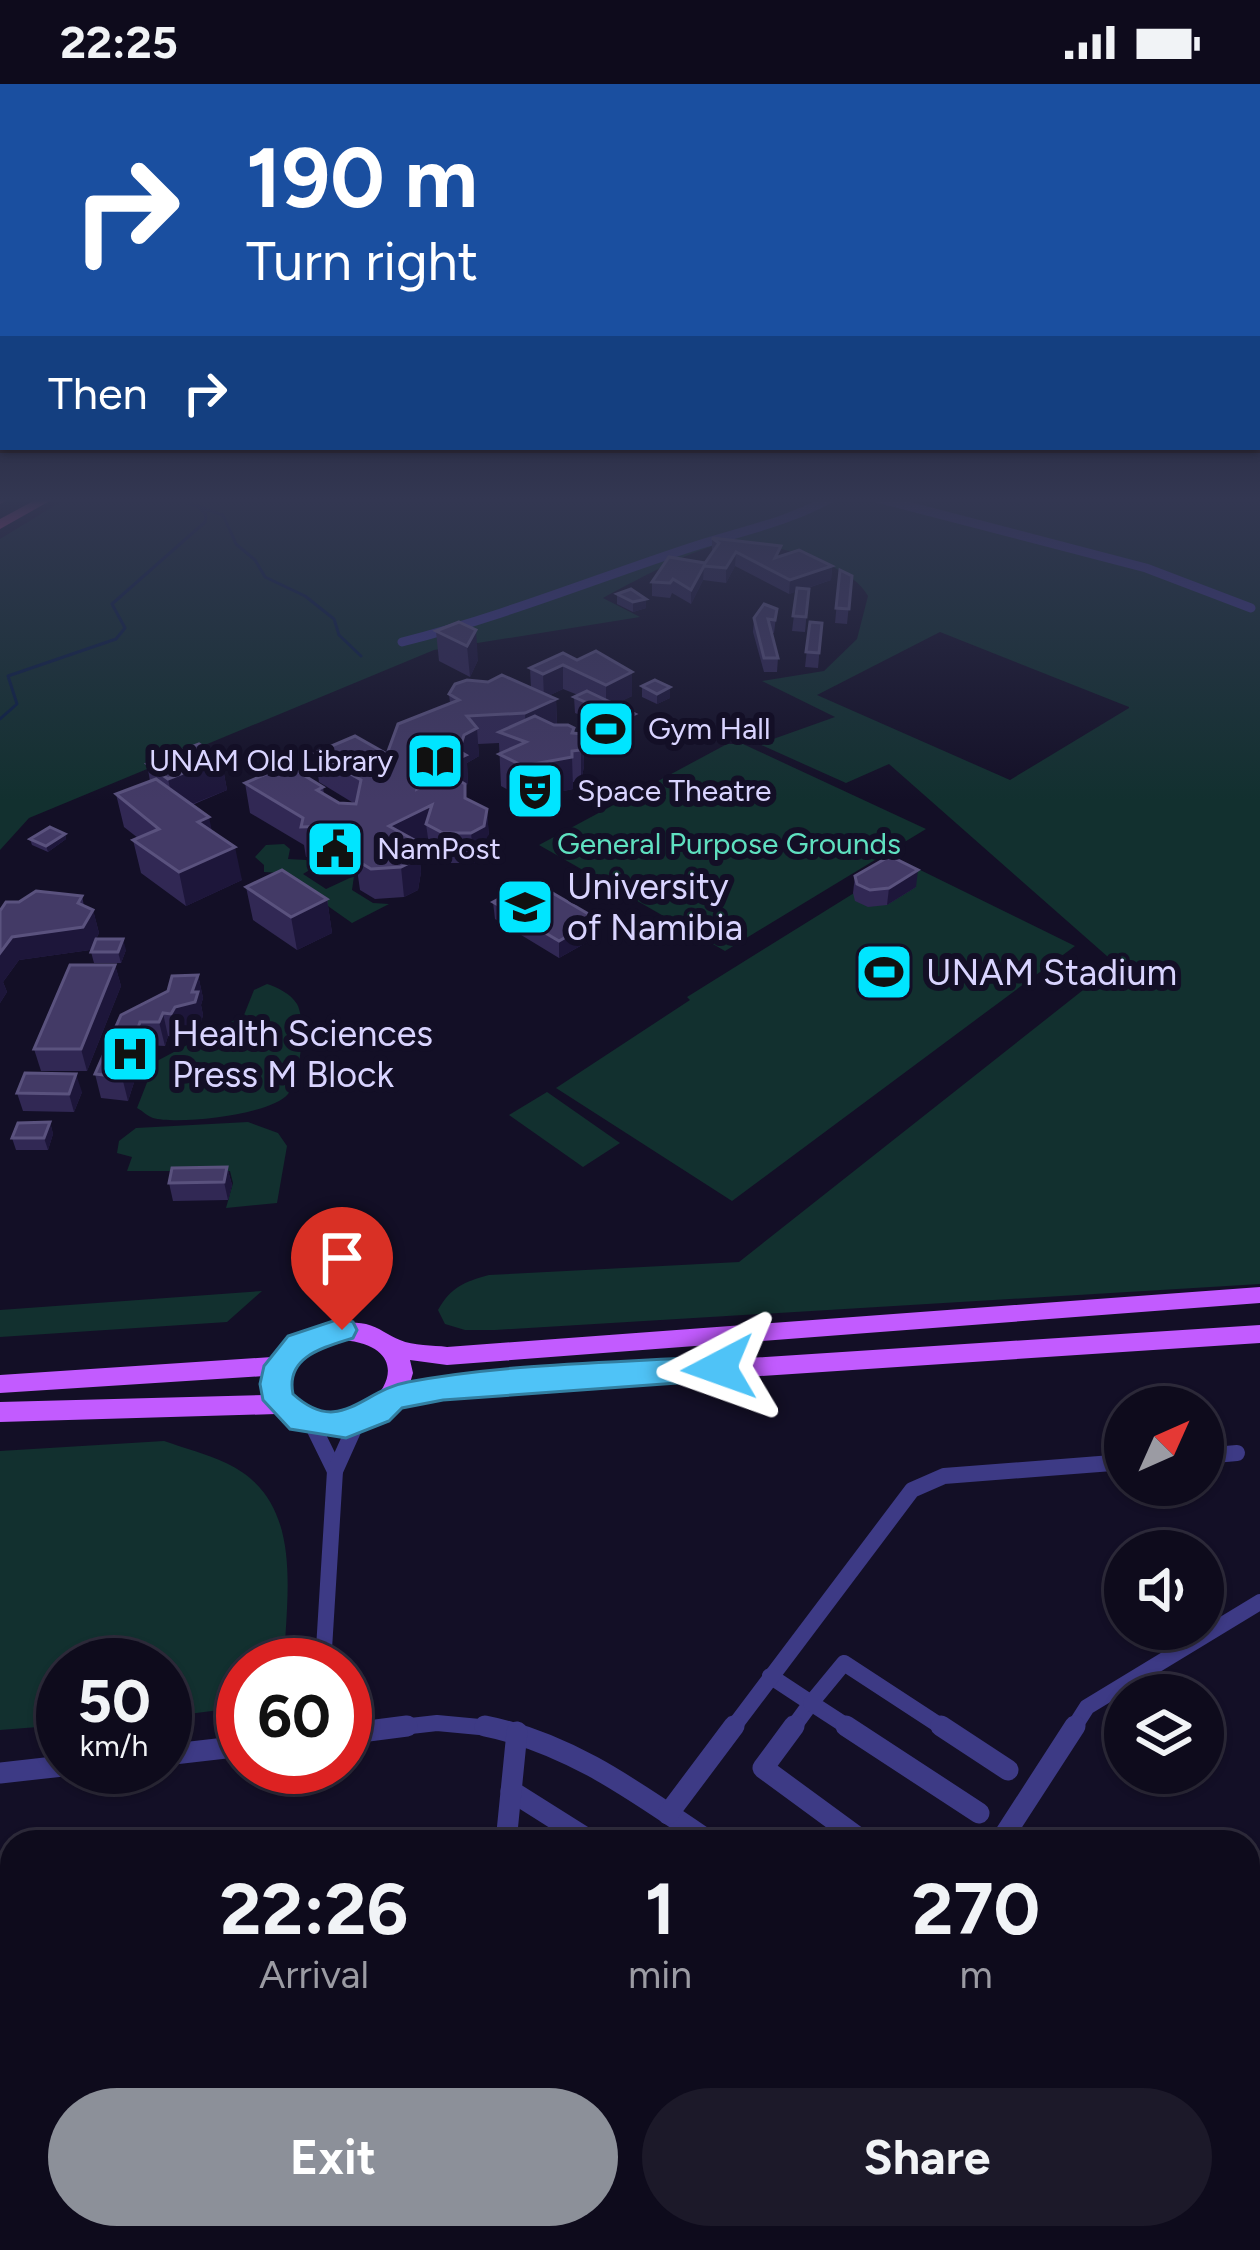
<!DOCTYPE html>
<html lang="en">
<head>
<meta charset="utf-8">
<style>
	:root { --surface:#0e0b1c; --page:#1c1929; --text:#f1f3f6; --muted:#9b9ba3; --line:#2e2b3b; --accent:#8c9099 }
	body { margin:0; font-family:Figtree,sans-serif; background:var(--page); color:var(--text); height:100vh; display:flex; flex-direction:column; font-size:45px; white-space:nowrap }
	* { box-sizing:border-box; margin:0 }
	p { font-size:39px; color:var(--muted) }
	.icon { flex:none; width:66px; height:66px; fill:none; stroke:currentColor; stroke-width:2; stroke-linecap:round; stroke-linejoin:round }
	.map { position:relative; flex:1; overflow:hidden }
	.details { position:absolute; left:0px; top:1746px; width:1260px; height:420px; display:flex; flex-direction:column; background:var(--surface); border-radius:36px 36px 0 0; box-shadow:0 3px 9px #0004,0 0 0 3px var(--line) }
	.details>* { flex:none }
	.banner { position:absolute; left:0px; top:0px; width:1260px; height:366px; box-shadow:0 3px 9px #0004,0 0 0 3px var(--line); background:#1a4fa0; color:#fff; overflow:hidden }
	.needle { width:78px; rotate:45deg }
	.fabs { position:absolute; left:1104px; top:1302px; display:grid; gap:24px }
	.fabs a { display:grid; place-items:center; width:120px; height:120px; border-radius:50%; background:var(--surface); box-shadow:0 3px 9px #0004,0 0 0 3px var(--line); font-size:60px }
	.speed { position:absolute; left:36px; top:1554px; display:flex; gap:24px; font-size:60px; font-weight:700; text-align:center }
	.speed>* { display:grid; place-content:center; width:156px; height:156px; border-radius:50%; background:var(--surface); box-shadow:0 3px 9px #0004,0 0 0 3px var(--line); line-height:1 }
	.speed small { font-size:30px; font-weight:400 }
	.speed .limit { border:18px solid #d22; background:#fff; color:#111 }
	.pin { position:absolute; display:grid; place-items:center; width:102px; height:102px; color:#fff; margin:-123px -51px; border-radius:50% 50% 50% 0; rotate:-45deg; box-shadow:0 0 12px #0007 }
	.pin .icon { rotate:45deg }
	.me { position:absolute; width:132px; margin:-66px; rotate:266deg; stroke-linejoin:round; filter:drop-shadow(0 0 9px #0008) }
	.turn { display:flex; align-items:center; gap:42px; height:252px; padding:0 48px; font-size:54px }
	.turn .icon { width:156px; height:156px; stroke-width:2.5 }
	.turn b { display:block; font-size:84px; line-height:102px }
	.then { display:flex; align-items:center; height:114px; padding:0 48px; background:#0003; gap:24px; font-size:45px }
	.eta { display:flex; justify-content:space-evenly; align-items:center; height:204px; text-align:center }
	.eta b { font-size:72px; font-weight:700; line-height:84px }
	.primary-button { display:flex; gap:24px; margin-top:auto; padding:24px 48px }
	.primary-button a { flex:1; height:138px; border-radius:72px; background:var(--accent); color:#fff; font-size:48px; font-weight:700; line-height:138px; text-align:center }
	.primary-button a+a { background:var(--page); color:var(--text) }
	.status { display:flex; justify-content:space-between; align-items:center; height:84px; padding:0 60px; background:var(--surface); direction:ltr }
	.status svg { height:33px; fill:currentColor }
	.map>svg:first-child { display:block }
	.green { fill:#12302f; fill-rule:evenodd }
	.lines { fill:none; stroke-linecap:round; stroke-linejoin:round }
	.stream { stroke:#0a1f44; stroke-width:3 }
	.minor-far2 { stroke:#3d3a85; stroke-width:9 }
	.minor-far1 { stroke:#3d3a85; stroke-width:16 }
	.minor { stroke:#3d3a85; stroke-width:21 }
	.primary { fill:#c25bff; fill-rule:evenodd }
	.motorway { fill:#ff4fa3; fill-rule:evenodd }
	.wall { fill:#312854 }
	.shaded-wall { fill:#1d163a }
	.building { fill:#433a66; stroke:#5a527e; stroke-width:3 }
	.route { fill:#4fc3f7; stroke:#337fa1; stroke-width:3 }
	.labels { text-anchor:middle; stroke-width:12; stroke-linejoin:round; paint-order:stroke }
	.far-poi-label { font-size:30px; fill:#d9d4ff; stroke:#130f26; text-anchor:start }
	.far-park-label { font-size:30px; fill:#5fe0c0; stroke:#130f26 }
	.poi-label { font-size:36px; fill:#d9d4ff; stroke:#130f26; text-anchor:start }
</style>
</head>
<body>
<div class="status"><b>22:25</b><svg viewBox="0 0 49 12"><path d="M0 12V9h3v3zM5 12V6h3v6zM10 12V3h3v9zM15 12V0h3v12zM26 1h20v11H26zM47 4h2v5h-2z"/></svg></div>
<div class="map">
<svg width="1260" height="2166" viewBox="0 0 1260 2166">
	<rect width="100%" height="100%" fill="#130f26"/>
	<g class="green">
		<path d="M67,414h1193v786l-765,46h-30l-20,-6 -7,-14c13,-23 26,-28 51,-35l250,-13 377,-298 -227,-200 -43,19 -87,-39 76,-27 -73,-36 62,-10 33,-32 11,-43c-17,-34 -108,-58 -145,-52 -27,3 -94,40 -120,54l37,19 -206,33 -405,168 -29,32v-311zM940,548l189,75v1l-119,72 -193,-85z"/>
		<polygon points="727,660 743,660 926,745 725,867 539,761"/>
		<polygon points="284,760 290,765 288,775 306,776 316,782 303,790 326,805 354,792 352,806 373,819 389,820 352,839 281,789 264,788 264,781 255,773 266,761"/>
		<polygon points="904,778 1075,862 732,1117 556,1004 690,916 687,913"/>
		<path d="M267,900c10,3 24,10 30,20 10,18 3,75 -9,90 -17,21 -110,31 -135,24 -6,-2 -10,-7 -16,-10l18,-46 89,-47 10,-25z"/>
		<polygon points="547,1008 620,1059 583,1083 509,1031"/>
		<polygon points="248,1038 278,1049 287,1062 277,1119 226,1124 233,1099 230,1087 127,1087 132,1073 117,1069 119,1057 136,1044"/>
		<polygon points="262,1207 227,1238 0,1253 0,1226"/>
		<path d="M164,1357c20,7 43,13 62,22 80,37 60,131 58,202h-41v42l-78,10v-52h-102v60l-63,5v-279z"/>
	</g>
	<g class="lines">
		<g class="stream">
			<polyline points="186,414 190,420 223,431 236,460 255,476 265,493 305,512 334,535 339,551 361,572"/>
			<polyline points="0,635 17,620 8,592 116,555 125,544 112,520 205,438 206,431 198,422"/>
		</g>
		<g class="minor-far2">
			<polyline points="877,414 1146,484 1251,524"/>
			<path d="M402,558c99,-25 193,-63 290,-95 49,-16 94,-24 139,-49"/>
		</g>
		<g class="minor-far1">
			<polyline points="312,1340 335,1387"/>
			<polyline points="1203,1372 1237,1369"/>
			<polyline points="323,1581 335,1387 357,1338"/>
			<polyline points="770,1592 811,1619 792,1645"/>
			<polyline points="384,1645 437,1639 501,1645"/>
			<polyline points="732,1645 912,1406 944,1392 1125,1378"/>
			<polyline points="851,1645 811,1619 844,1579 945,1645"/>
			<polyline points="1073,1645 1087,1623 1260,1518"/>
		</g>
		<g class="minor">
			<path d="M485,1642c86,17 154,68 225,116"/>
			<polyline points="794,1642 763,1684 864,1758"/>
			<polyline points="846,1642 979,1729"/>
			<polyline points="941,1642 1008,1686"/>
			<polyline points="345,1650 407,1642"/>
			<polyline points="165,1671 243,1662"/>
			<polyline points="0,1689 63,1682"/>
			<polyline points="511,1707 592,1758"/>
			<polyline points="668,1730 734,1642"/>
			<polyline points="506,1758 517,1648"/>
			<polyline points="1000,1758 1075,1642"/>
			<polyline points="587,2166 588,2154"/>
			<polyline points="790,2166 797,2154"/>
		</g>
		<path class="primary" d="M1260,1203v16l-813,62 -37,-5 3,13 -3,10 60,-7 790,-51v18l-818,54 -38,6 -28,22 -43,11 -32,-5 -25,-17 -276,8v-20l266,-7 -2,-19 -264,17v-18l272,-18c23,-27 58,-40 94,-33 13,3 23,12 34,16 13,6 33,5 47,7zM343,1256c94,9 20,102 -37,71 -27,-14 -21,-45 1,-61 11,-7 24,-8 36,-10z"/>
		<g class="motorway">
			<polygon points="0,414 11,414 0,420"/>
			<polygon points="39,414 55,414 0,445 0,435"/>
		</g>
	</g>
	<g class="wall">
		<polygon points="712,454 780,472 832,482 831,496 805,505 809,505 805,548 792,547 797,507 789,510 735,482 726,499 703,496 691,520 672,509 670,514 652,512 652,498 705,479 712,469"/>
		<polygon points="840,486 852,492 847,540 835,539"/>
		<polygon points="617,510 646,524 633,528 617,520"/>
		<polygon points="777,525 774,549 771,549 778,574 777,588 764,588 753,548 754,534"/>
		<polygon points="459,538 478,576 470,593 439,577 436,547"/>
		<polygon points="810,538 822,539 818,584 805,583"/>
		<polygon points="563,569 632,612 615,620 635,646 608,659 580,645 580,631 575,629 574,613 578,611 563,605 548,612 556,615 557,641 574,644 575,650 583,650 584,682 581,698 573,698 573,705 525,715 501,702 499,659 478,660 479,672 467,679 468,700 465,701 466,715 487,725 489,755 486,772 474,779 446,779 429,769 428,754 418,759 421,788 418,806 404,813 375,815 360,806 357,785 337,772 306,773 304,761 250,729 245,699 323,703 324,710 339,719 355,720 319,698 315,669 387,670 450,619 449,610 531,604 530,584"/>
		<polygon points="642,602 670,603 670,614 657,620 642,613"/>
		<polygon points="221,674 227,706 192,721 212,748 242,796 186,822 141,789 133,756 138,754 124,743 116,710 150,697 147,680"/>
		<polygon points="65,750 66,755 48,768 32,761 30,755"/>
		<polygon points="855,792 916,803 887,821 868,823 855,817 853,809"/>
		<polygon points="246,803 327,815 332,849 297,866 253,836"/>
		<polygon points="82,812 84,822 93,826 99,849 96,855 126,866 121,879 94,879 91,868 95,856 90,866 19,876 3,898 7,908 0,919 0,827 19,818"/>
		<polygon points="493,818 598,852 559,874 495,835"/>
		<polygon points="115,881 121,902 87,987 41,987 34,965"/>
		<polygon points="198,891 203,914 201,921 203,931 200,942 180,947 177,954 168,952 165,962 146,961 128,1017 101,1014 95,990 121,931"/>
		<polygon points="82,1008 74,1028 23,1027 17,1009"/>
		<polygon points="50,1038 53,1050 48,1066 16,1066 12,1054"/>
		<polygon points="227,1083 232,1101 228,1116 173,1117 169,1099"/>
	</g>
	<g class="shaded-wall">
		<polygon points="736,468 735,482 726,499 726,484"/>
		<polygon points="704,482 703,496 691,520 691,506"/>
		<polygon points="832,482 831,496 789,510 790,496"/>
		<polygon points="646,515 646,524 633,528 633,518"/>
		<polygon points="476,546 478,576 470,593 467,562"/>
		<polygon points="563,581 563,605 544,614 543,590"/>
		<polygon points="632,588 632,612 606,625 606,601"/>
		<polygon points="670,603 670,614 657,620 657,610"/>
		<polygon points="556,615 557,644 526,657 525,629"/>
		<polygon points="635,630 635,646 608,659 608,643"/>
		<polygon points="477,644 479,672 467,679 468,700 465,701 468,729 447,710 444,681 464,651"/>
		<polygon points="583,650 584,682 581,698 581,666"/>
		<polygon points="425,670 432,721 426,740 428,754 418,759 421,788 418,806 404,813 401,783 389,742 417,705"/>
		<polygon points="572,673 573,705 525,715 523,682"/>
		<polygon points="221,674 227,706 175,727 168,695"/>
		<polygon points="487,725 489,755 486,772 474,779 471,749"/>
		<polygon points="209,733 216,766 198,738"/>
		<polygon points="65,750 66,755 48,768 46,762"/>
		<polygon points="235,763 242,796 186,822 179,788"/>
		<polygon points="918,786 916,803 887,821 889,804"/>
		<polygon points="327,815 332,849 297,866 291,833"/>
		<polygon points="93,826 99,849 90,866 19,876 3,898 7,908 0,919 0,869 12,853"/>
		<polygon points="597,835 598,852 559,874 559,857"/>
		<polygon points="123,855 126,866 121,879 118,868"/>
		<polygon points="115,881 121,902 87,987 81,965"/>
		<polygon points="198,891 203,914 201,921 203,931 200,942 180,947 177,954 171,930 175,923 192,908"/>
		<polygon points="163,929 168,952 165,962 159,938"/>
		<polygon points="140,938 146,961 128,1017 122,993"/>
		<polygon points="76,990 82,1008 74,1028 69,1010"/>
		<polygon points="50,1038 53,1050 48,1066 44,1054"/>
		<polygon points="227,1083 232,1101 228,1116 224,1098"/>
	</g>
	<g class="building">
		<polygon points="712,454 781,462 775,474 799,466 832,482 790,496 736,468 726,484 704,482 691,506 673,495 670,499 652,498 669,473 705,479 719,459"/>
		<polygon points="840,486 852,492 849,525 836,524"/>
		<polygon points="797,504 809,505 806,533 793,532"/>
		<polygon points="631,505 646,515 633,518 617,510"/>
		<polygon points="764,520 777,525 775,536 768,535 778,574 764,574 754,534"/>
		<polygon points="459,538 476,546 467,562 436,547"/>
		<polygon points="810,538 822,539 819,569 806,568"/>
		<polygon points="596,567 632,588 606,601 563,581 543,590 530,584 563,569 577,576"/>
		<polygon points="502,591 556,615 525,629 467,632 477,644 464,651 459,667 466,671 444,681 425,670 417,705 448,690 465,700 465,714 487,725 484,742 471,749 443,749 426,740 432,721 389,742 418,758 415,776 401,783 371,785 356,776 360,760 333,742 301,743 303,734 245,699 287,681 323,703 317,706 339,719 356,720 361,696 315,669 355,652 387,670 398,640 459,616 449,610 455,600 467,596 488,598"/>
		<polygon points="655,596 670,603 657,610 642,602"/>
		<polygon points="587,607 635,630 608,643 580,629 585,618 574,613"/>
		<polygon points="535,632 554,641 568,641 574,644 572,649 583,650 581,666 572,667 572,673 523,682 499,670 526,658 499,648"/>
		<polygon points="199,660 221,674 168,695 147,680"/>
		<polygon points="156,695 209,733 198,738 235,763 179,788 133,756 159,745 116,710"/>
		<polygon points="50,743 65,750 46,762 30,755"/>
		<polygon points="890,772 918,786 889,804 870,806 857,800 855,792"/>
		<polygon points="282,786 327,815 291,833 246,803"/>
		<polygon points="532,797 597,835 559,857 493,818"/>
		<polygon points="36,807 82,812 78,819 93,826 83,843 12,853 0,869 0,827 6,818 19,818"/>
		<polygon points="96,855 123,855 118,868 91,868"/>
		<polygon points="70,881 115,881 81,965 34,965"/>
		<polygon points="198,891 192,908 198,908 195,918 175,923 171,930 163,929 159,938 140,938 122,993 95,990 121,931 168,907 172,892"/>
		<polygon points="25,989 76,990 69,1010 17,1009"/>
		<polygon points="50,1038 44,1054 12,1054 18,1039"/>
		<polygon points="227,1083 224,1098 169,1099 172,1084"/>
	</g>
	<linearGradient id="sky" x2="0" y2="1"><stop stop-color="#0a0815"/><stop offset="0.58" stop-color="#333752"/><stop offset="1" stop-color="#333752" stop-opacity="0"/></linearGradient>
	<rect width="1260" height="717" fill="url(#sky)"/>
	<path class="route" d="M342,1234l11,4 4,8 -4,8c-28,9 -68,18 -60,56 47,43 69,-4 115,-12 101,-19 208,-19 311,-26l11,4 5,8 -5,9 -11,3 -276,20 -41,8 -13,13 -43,17 -56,-9 -27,-29 -3,-16 4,-18 24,-30z"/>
	<defs>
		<g id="stadium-square" transform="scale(3)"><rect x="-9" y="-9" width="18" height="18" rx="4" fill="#00e5ff" stroke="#130f26"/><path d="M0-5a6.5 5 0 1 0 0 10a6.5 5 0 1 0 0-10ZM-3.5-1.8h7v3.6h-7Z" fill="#111"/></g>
		<g id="library-square" transform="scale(3)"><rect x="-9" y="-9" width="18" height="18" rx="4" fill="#00e5ff" stroke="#130f26"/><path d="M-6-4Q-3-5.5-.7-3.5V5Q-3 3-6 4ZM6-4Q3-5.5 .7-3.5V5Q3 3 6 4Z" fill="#111"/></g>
		<g id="theatre-square" transform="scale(3)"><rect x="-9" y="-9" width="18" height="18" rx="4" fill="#00e5ff" stroke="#130f26"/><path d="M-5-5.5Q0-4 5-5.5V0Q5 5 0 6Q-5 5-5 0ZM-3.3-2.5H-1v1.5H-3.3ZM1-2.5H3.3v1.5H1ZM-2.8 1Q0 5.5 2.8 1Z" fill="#111"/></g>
		<g id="civic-square" transform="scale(3)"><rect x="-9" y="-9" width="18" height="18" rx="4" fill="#00e5ff" stroke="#130f26"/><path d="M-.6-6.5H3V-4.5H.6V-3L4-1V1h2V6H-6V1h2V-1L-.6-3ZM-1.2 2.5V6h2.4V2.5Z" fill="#111"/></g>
		<g id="university-square" transform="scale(3)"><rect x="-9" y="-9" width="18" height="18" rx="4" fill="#00e5ff" stroke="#130f26"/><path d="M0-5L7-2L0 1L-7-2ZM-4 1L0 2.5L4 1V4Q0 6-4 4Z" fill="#111"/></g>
		<g id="hospital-square" transform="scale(3)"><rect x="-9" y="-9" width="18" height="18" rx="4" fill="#00e5ff" stroke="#130f26"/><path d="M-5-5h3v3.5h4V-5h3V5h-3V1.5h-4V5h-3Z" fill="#111"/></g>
	</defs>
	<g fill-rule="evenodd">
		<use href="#stadium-square" x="606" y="645"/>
		<use href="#library-square" x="435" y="677"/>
		<use href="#theatre-square" x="535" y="707"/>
		<use href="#civic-square" x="335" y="765"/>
		<use href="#university-square" x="525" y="823"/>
		<use href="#stadium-square" x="884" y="888"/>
		<use href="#hospital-square" x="130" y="970"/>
	</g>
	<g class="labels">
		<g class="far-poi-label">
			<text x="648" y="655">Gym Hall</text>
			<text x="393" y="687" text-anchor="end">UNAM Old Library</text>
			<text x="577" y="717">Space Theatre</text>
			<text x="377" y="775">NamPost</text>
		</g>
		<g class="far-park-label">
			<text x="729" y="770">General Purpose Grounds</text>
		</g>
		<g class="poi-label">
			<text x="567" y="815">University<tspan x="567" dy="41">of Namibia</tspan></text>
			<text x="926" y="901">UNAM Stadium</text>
			<text x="172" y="962">Health Sciences<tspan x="172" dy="41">Press M Block</tspan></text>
		</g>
	</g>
</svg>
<div class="fabs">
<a><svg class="needle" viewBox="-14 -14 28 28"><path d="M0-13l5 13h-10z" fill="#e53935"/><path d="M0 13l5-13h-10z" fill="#9b9ba3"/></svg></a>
<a><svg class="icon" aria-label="sound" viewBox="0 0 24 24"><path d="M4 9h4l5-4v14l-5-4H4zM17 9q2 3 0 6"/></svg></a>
<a><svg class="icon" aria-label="layers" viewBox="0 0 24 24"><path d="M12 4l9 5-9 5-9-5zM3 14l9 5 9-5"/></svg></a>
</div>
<div class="speed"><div>50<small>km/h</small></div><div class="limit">60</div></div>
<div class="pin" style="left:342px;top:1246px;background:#d93025"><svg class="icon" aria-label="arrive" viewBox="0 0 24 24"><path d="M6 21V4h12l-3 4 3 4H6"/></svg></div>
<svg class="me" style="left:719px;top:1284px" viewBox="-20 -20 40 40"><path d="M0-17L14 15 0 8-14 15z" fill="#4fc3f7" stroke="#fff" stroke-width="4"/></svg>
<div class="banner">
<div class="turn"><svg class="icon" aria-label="right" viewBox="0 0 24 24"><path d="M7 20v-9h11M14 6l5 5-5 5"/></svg><div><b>190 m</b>Turn right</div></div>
<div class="then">Then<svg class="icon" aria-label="right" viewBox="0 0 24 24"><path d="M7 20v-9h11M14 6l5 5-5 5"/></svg></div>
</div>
<section class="details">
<div class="eta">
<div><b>22:26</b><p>Arrival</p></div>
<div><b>1</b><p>min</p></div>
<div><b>270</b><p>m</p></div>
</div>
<div class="primary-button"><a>Exit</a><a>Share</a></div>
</section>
</div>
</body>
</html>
